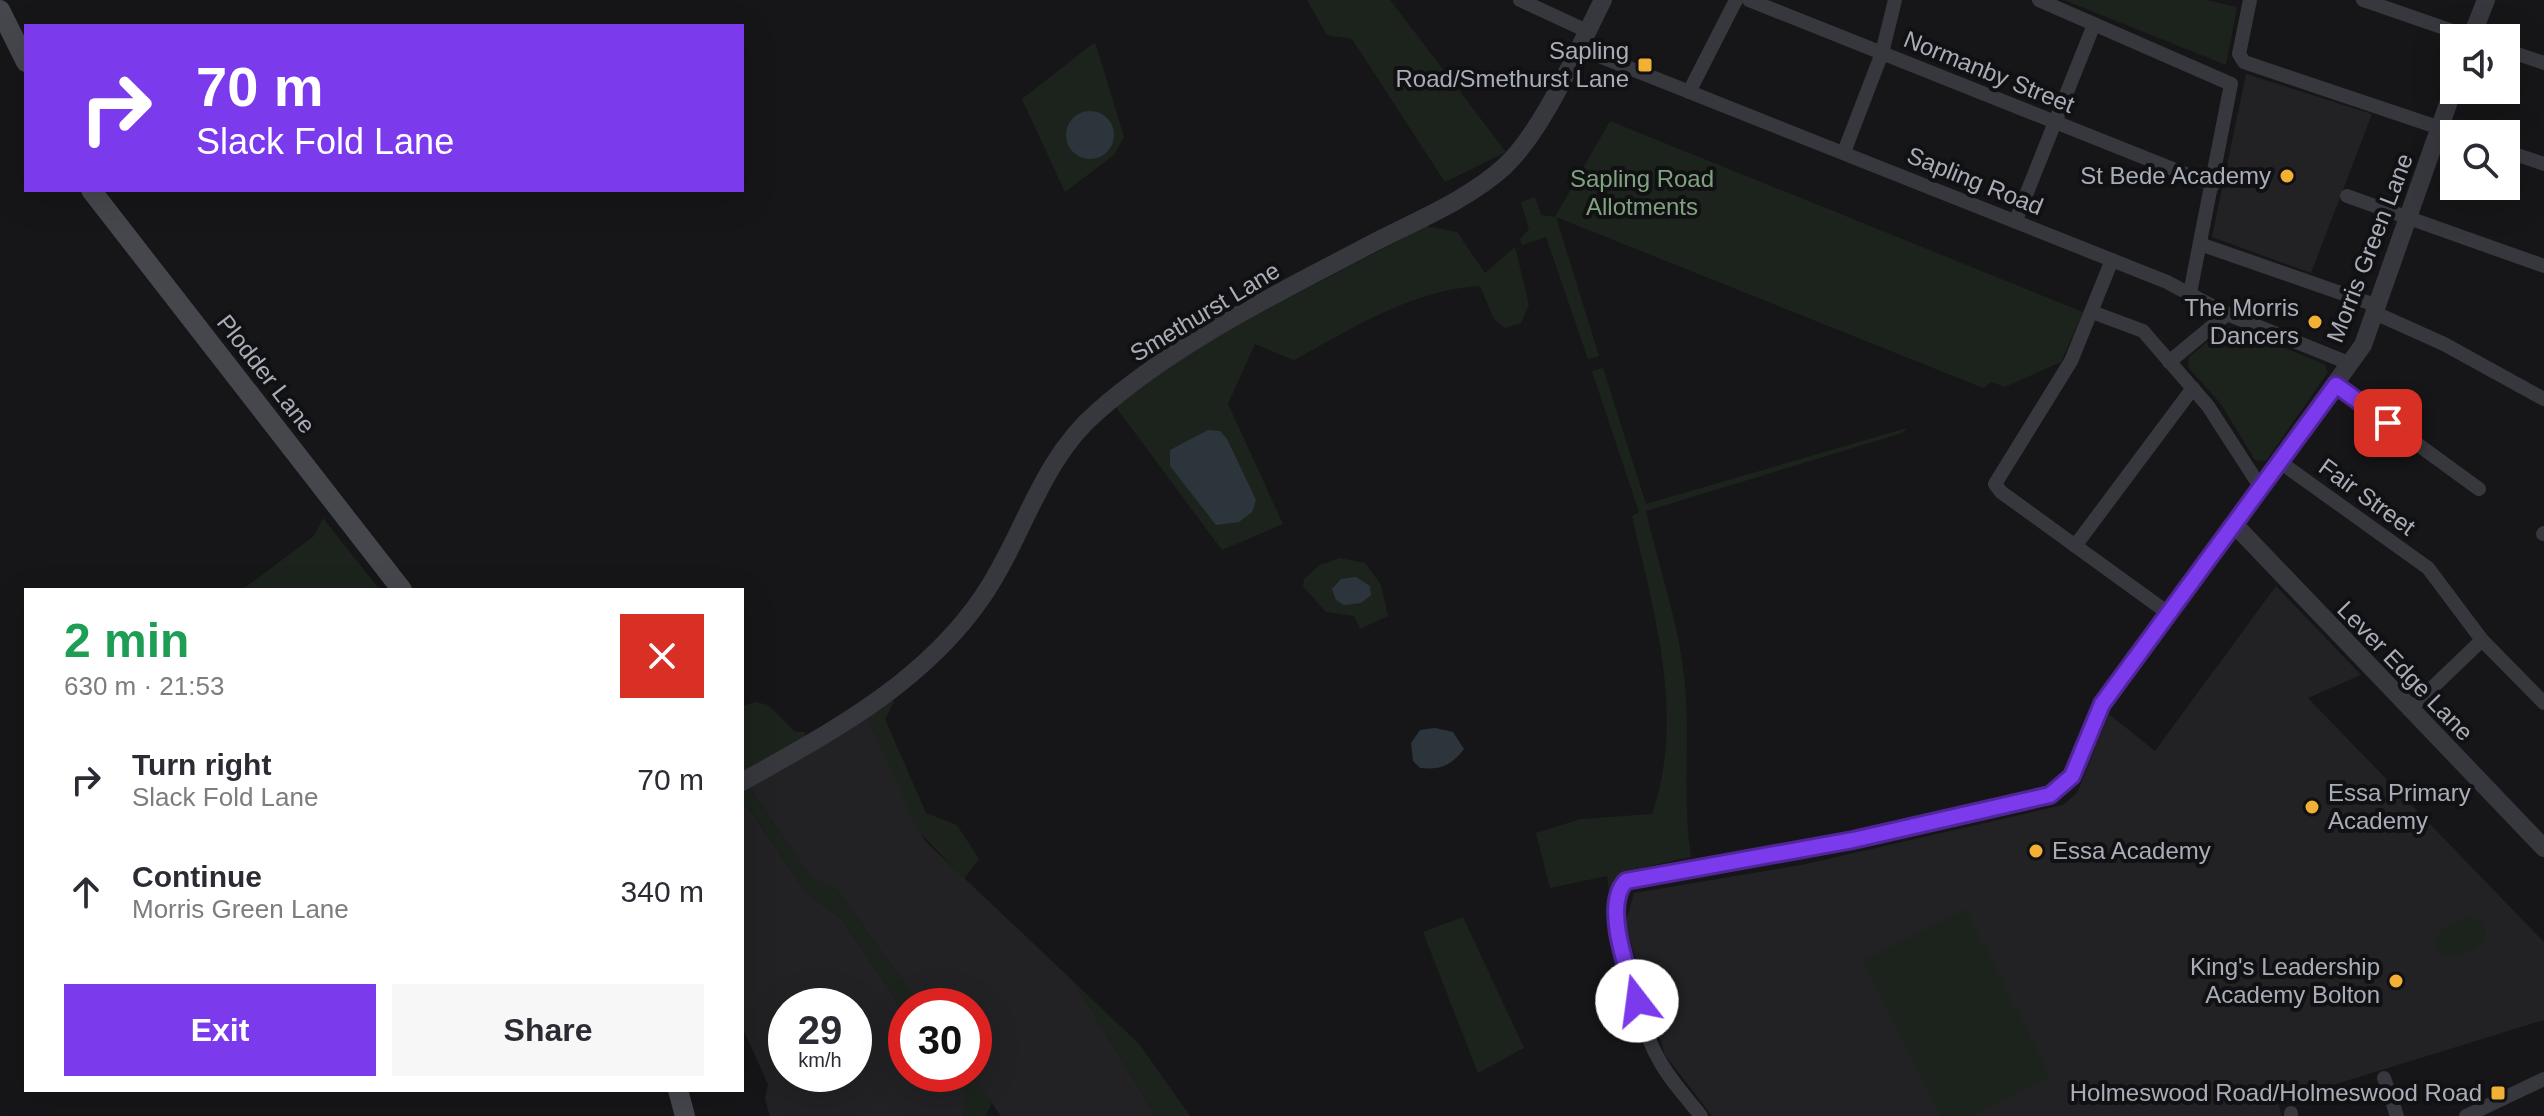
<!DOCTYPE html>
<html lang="en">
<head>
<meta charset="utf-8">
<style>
	:root { --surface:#fff; --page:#f7f7f7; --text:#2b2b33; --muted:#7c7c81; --accent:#7c3aed }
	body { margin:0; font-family:Helvetica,sans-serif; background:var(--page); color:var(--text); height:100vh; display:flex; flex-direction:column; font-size:30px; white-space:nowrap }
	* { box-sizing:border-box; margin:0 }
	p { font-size:26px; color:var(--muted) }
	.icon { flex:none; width:44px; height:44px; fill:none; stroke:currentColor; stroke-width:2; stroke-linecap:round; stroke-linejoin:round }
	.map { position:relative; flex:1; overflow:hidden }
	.drawer { position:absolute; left:24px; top:588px; width:720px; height:504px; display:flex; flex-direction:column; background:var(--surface); border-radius:0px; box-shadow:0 8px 32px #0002 }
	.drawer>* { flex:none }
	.hud { position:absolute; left:24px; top:24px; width:720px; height:168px; border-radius:0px; box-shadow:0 8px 32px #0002; background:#7c3aed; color:#fff; overflow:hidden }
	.controls { position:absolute; left:2440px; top:24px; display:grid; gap:16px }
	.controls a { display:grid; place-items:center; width:80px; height:80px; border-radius:0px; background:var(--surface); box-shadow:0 8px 32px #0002; font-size:40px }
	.speed { position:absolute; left:768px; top:988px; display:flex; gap:16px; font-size:40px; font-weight:700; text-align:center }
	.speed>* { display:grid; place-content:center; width:104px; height:104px; border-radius:50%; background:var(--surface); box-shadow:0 8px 32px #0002; line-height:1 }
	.speed small { font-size:20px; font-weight:400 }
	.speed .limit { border:12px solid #d22; background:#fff; color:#111 }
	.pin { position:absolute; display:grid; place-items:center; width:68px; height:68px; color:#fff; margin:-34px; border-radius:16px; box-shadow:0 4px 12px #0006 }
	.me { position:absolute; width:88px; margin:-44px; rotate:345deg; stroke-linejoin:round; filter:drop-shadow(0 0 6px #0008) }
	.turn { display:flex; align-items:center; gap:28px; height:168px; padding:0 40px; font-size:36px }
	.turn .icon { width:104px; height:104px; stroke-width:2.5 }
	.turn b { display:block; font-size:56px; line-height:68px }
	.round { display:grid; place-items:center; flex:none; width:84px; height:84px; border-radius:0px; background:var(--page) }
	.summary { display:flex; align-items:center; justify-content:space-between; height:136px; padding:0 40px }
	h1 { font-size:48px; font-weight:800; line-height:60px; color:#1e9e55 }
	.action { display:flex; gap:16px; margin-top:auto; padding:16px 40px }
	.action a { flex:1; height:92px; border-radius:0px; background:var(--accent); color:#fff; font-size:32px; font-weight:800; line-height:92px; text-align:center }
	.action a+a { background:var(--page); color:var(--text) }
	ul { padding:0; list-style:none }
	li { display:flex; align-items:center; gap:24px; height:112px; padding:0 40px }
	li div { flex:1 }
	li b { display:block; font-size:30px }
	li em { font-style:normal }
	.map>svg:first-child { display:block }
	.built { fill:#222225; fill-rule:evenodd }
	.green { fill:#1c231d }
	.water { fill:#2c353c }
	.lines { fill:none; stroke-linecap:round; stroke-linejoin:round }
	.minor { stroke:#37383d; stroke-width:14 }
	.tertiary { stroke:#37383d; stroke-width:18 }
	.secondary { stroke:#45474d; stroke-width:20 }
	.route-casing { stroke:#51269a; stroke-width:20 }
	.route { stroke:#7c3aed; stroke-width:14 }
	.poi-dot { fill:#f2b134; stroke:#111113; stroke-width:3 }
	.labels { text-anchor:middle; stroke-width:8; stroke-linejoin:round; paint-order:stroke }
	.poi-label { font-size:24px; fill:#a8adb8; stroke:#111113; text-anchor:end }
	.street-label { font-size:24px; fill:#a8adb8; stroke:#111113 }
	.park-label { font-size:24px; fill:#7fa381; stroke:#111113 }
</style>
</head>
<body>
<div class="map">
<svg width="2544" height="1116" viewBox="0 0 2544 1116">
	<rect width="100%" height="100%" fill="#161618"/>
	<g class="built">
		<polygon points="2246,74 2372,114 2311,273 2212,237"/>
		<polygon points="2276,586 2361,675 2308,698 2544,942 2544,1020 2278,1102 2282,1116 1712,1116 1665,1055 1625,924 1634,893 1806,864 2063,805 2077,793 2109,714 2155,751"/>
		<polygon points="867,717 925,841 1074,982 1156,1116 1001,1116 971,1074 974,1074 974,1006 921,1006 836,889 812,879 748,786 845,733"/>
		<path d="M747,805l58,86 37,29 49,71 15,31v52l49,3 11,17 -3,22h-193l-5,-17 3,-15 -26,-57v-220zM786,1006h68v68h-68z"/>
	</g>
	<g class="green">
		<polygon points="1307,0 1390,0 1506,152 1445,182 1352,39 1327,35"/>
		<polygon points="2064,0 2206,0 2237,7 2226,65"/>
		<polygon points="1095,42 1124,137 1114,155 1065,192 1022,99"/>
		<polygon points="1610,121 2083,312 2061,362 2005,387 1991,382 1983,388 1556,217 1599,356 1588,359 1546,237 1522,245 1520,239 1529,229 1521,202 1535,197 1541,215 1555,217"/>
		<path d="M1425,226l32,6 28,41 30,-26 14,58 -8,18 -16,5 -11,-9 -14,-33c-69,4 -127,42 -186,74l-39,-16 -27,60 55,120 -61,26 -107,-144c93,-74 206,-122 310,-180z"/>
		<polygon points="2232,327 2324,364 2328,372 2266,461 2255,460 2221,404 2188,367 2189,357 2224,328"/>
		<path d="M1603,368l43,136 261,-76 -5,5 -256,78c13,58 34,115 39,174 5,58 -3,115 6,172l-64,14 -13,9 -5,13 -2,-17 -57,12 -14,-55 45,-14 71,-5c34,-99 2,-200 -20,-298l7,-4 -47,-141z"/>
		<polygon points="323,518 380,590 242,590 314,536"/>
		<polygon points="1340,558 1365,563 1381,585 1388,616 1360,629 1354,616 1326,612 1303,586 1304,579 1320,565"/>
		<polygon points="892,699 894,702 885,719 926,813 957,825 979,859 964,879 917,829 867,717"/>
		<polygon points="756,702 768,705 795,732 805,732 806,739 742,774 742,706"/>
		<polygon points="748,786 812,879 836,889 921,1006 906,1006 906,1022 891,991 842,920 805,891 748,806 742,808 742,790"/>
		<polygon points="1966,909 2050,1076 1971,1116 1940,1116 1862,961"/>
		<polygon points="1463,917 1524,1048 1478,1073 1423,932"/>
		<path d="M2469,917l16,5c5,21 -15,31 -32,35l-16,-4 -3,-12 12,-16z"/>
		<polygon points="1074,982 1140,1045 1190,1116 1156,1116"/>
		<polygon points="950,1074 971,1074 992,1103 986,1116 963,1116 965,1094"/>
	</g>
	<g class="water">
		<circle cx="1090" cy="135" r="24"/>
		<polygon points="1208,430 1220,431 1227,439 1256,500 1252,512 1239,522 1216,525 1170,466 1170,450"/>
		<polygon points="1356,577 1370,586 1371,595 1361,603 1344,605 1336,600 1332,589 1341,579"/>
		<path d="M1435,728l18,4 11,17c-13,17 -24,21 -44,19l-7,-7 -2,-18 9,-13z"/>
	</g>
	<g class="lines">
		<g class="minor">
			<polyline points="1520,0 1587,31"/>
			<polyline points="1749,0 2213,185"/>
			<polyline points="2039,0 2231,84 2190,293"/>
			<polyline points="2250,0 2239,54 2244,62 2458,134"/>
			<polyline points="2363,0 2473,38"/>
			<polyline points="1579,48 2167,282 2227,314 2351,364"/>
			<polyline points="2506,50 2544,63"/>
			<polyline points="1689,92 1736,0"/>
			<polyline points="2506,151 2544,164"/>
			<polyline points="1844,152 1882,53 1895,0"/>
			<polyline points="2347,196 2544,266"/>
			<polyline points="2016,220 2093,27"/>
			<polyline points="2200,244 2378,306"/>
			<polyline points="2112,260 2071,361 1995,484 2001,492 2168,613"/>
			<polyline points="2092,312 2143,331 2208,406 2261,488"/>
			<polyline points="2375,313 2444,344 2544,399"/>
			<polyline points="2169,362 2227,314"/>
			<polyline points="2336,385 2479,489"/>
			<polyline points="2280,462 2428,568 2482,640 2544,703"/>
			<polyline points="2543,534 2544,533"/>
			<polyline points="2075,546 2193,388"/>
			<polyline points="2409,710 2482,640"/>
			<polyline points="2384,1078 2397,1116"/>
			<polyline points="2291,1113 2291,1116"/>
			<path d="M1701,1116c-15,-19 -33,-38 -44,-60 -14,-25 -43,-121 -43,-149 0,-13 8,-23 19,-30l220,-37 189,-42 18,-9 12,-13 30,-72 132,-180"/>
			<polyline points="2466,1116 2544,1079"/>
		</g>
		<g class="tertiary">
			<polyline points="2471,38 2486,0"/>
			<polyline points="2454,87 2363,345 2234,524 2544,848"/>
			<path d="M742,782c89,-50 182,-99 241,-186 41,-60 57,-135 114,-184 82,-72 182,-119 278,-170 43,-22 94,-43 130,-76 39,-37 73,-117 98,-166"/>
		</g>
		<g class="secondary">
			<polyline points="0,10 26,62"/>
			<polyline points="91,190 402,590"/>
			<polyline points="678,1090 685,1116"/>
		</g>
	</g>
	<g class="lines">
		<g class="route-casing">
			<path id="route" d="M1637,1001c-9,-29 -35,-96 -11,-120l227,-41 197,-45 22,-19 30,-72 234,-319 52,38"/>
		</g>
		<use href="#route" class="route"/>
	</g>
	<g class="poi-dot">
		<rect x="1637" y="57" width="16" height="16" rx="4"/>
		<circle cx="2287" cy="176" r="8"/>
		<circle cx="2315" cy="322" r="8"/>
		<circle cx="2312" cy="807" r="8"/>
		<circle cx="2036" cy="851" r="8"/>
		<circle cx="2396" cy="981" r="8"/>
		<rect x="2490" y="1085" width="16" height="16" rx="4"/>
	</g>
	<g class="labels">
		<g class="poi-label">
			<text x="1629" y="59">Sapling<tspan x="1629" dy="28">Road/Smethurst Lane</tspan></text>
			<text x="2271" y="184">St Bede Academy</text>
			<text x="2299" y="316">The Morris<tspan x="2299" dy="28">Dancers</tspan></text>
			<text x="2328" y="801" text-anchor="start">Essa Primary<tspan x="2328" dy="28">Academy</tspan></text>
			<text x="2052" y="859" text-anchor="start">Essa Academy</text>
			<text x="2380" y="975">King's Leadership<tspan x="2380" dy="28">Academy Bolton</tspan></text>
			<text x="2482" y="1101">Holmeswood Road/Holmeswood Road</text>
		</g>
		<g class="street-label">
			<text transform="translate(1989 72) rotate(22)" y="8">Normanby Street</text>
			<text transform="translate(1975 181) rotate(22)" y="8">Sapling Road</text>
			<text transform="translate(2370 248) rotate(-69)" y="8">Morris Green Lane</text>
			<text transform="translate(1205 312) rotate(-31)" y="8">Smethurst Lane</text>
			<text transform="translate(266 374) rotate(52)" y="8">Plodder Lane</text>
			<text transform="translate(2367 497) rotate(36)" y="8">Fair Street</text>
			<text transform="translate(2405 671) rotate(46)" y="8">Lever Edge Lane</text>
		</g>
		<g class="park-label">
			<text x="1642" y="187">Sapling Road<tspan x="1642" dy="28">Allotments</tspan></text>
		</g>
	</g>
</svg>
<div class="controls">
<a><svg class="icon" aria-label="sound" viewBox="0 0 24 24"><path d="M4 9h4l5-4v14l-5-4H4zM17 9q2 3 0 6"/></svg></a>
<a><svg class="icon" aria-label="search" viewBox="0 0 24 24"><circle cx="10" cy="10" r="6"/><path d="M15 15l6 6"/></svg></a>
</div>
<div class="speed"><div>29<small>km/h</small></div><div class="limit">30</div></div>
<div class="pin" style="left:2388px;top:423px;background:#d93025"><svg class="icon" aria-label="arrive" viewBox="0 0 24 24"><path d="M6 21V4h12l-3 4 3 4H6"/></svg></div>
<svg class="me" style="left:1637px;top:1001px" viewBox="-20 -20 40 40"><circle r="19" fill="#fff"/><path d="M0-13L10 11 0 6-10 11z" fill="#7c3aed"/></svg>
<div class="hud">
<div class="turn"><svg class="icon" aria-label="right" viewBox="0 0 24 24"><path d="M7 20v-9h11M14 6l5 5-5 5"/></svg><div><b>70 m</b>Slack Fold Lane</div></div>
</div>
<section class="drawer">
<div class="summary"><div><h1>2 min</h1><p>630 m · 21:53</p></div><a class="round" style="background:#d93025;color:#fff"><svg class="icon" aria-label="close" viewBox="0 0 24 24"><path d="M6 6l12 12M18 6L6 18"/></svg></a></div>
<ul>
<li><svg class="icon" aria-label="right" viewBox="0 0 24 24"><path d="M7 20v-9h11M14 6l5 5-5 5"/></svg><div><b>Turn right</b><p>Slack Fold Lane</p></div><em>70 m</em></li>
<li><svg class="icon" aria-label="ahead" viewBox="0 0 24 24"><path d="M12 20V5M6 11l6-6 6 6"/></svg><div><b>Continue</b><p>Morris Green Lane</p></div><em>340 m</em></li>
</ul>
<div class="action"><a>Exit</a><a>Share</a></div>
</section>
</div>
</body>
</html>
